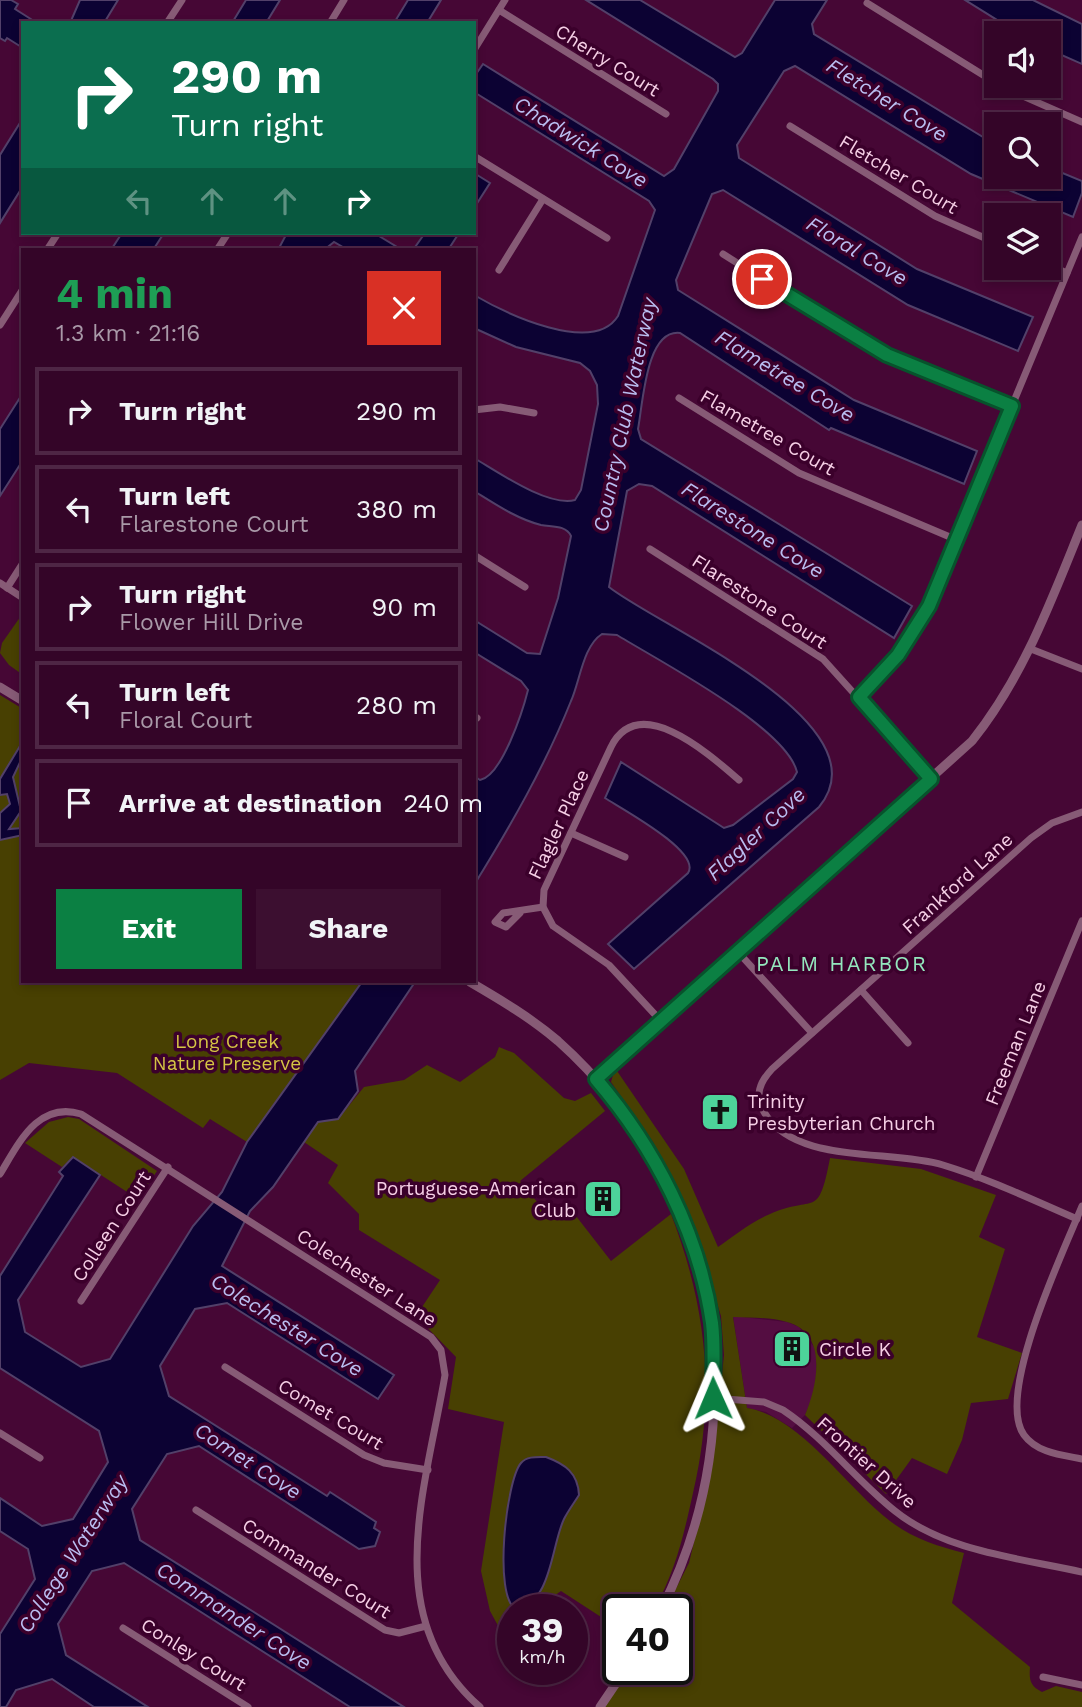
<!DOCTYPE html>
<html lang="en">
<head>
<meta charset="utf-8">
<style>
	:root { --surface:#340528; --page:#3c0f30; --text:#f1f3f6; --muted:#a999a8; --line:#4e2645; --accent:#0b8043 }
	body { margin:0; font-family:"Work Sans",sans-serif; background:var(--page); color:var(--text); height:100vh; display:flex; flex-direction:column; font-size:26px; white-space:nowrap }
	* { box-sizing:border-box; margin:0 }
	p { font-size:23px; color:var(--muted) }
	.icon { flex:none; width:38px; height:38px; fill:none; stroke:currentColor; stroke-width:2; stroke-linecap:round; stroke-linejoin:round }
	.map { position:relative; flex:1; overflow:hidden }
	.panel { position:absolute; left:21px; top:248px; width:455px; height:735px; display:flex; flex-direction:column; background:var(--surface); border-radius:0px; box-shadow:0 4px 10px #0003,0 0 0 2px var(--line) }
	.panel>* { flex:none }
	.banner { position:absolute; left:21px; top:21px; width:455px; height:214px; border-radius:0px; box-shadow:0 4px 10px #0003,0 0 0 2px var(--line); background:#0b6e4f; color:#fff; overflow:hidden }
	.buttons { position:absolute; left:984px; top:21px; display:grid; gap:14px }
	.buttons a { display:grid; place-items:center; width:77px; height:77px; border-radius:0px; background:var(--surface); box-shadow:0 4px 10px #0003,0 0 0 2px var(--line); font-size:35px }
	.speed { position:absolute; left:497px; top:1594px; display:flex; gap:14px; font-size:35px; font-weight:700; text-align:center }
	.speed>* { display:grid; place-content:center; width:91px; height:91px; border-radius:50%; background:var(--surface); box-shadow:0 4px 10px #0003,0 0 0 2px var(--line); line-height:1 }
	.speed small { font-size:18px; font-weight:400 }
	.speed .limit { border:4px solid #111; border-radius:10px; background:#fff; color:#111 }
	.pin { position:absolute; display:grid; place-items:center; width:60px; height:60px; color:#fff; margin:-30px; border:4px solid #fff; border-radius:50%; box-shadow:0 2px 7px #0007 }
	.me { position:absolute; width:77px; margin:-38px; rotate:359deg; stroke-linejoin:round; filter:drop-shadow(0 0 5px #0008) }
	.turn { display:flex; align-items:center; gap:24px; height:147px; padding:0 35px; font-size:32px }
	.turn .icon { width:91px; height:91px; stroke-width:2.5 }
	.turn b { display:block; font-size:49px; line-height:60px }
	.lanes { display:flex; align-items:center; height:66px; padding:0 35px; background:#0003; justify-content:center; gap:35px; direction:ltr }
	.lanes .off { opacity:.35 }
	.round { display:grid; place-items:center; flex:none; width:74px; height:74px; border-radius:0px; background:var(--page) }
	.headline { display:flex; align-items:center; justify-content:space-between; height:119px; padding:0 35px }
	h1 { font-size:42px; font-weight:700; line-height:52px; color:#1e9e55 }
	.action { display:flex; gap:14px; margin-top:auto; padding:14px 35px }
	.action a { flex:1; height:80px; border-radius:0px; background:var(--accent); color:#fff; font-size:28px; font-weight:700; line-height:80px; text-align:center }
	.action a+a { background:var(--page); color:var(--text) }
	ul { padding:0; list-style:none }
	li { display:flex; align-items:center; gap:21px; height:88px; margin:0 14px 10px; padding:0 21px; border:4px solid var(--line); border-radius:0px }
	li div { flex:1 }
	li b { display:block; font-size:26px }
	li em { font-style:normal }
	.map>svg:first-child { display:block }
	.built { fill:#540d41 }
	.green { fill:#484002 }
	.water { fill:#0c0233; stroke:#524069; stroke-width:2 }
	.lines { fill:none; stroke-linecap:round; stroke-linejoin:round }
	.minor { stroke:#875b76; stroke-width:7 }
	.tertiary { stroke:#875b76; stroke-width:9 }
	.route-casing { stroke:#07532c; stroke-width:18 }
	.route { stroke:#0b8043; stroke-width:12 }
	.labels { text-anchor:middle; stroke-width:7; stroke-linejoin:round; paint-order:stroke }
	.street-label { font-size:19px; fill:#f6cfe6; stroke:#3b002b }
	.park-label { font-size:19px; fill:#d5c444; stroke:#3b002b }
	.poi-label { font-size:19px; fill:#f6cfe6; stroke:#3b002b; text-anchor:start }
	.water-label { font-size:21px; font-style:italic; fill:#b9bdf0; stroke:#3b002b }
	.neighbourhood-label { font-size:21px; letter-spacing:2px; fill:#94e7be; stroke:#3b002b }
</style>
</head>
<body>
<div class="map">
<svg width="1082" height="1707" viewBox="0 0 1082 1707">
	<rect width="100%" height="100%" fill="#460735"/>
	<polygon class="built" points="733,1316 787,1322 799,1327 814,1347 817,1358 815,1392 805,1415 792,1428 766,1412 747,1408"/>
	<g class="green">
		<polygon points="23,613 23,675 9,665 0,653 2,643"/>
		<polygon points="0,695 23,709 23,982 362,982 247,1142 210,1119 203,1128 117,1073 29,1063 0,1080"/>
		<path d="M499,1047l15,6 50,45 11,3 16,-8 14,18 -85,70 32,39 17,-13 42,54 60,-47c36,94 45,181 22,279 -10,45 -17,76 -39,117h-36v18l-57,-37 -27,19h-21v15l-11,8 -12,-22 -9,-40 23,-149 -56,-13 8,-52 -40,-41 24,-36 -81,-50v-16l-31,-31 10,-18 -34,-23 14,-20 20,-3 26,-32 40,-7 23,-15 33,17 35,-25z"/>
		<path d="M615,1068l69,101 34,78c16,-11 33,-25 52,-33 45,-20 48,7 60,-56l91,11 75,26 -17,42 26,12 -28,88 45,16 -14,46 -37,4 -9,37 -15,34 -35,-16 -26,36 -81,-79c12,-28 24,-82 -18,-93 -16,-5 -36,-4 -54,-5l14,91c53,8 100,80 143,113 22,17 47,25 74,32l-12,50 78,64c-1,13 0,19 12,25l14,-6 26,6v15h-478l26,-37h47v-60h-12l24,-47 24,-101 11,-107 -3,-39 -19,-60 -37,-88 -12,-26 -42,-60z"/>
		<polygon points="68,1117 79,1119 157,1171 138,1199 73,1157 62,1167 25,1143 49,1122"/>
	</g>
	<g class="water">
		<polygon points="0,0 11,0 18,4 15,9 37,23 23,23 23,48 7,38 5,41 0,38"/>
		<polygon points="80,0 118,0 104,23 70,23"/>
		<polygon points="246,0 280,0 266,23 232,23"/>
		<polygon points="408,0 441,0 427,23 394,23"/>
		<path d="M586,0h54l95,57 7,-4 33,-53h52l-15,24 2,10 182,111v32h52v-10l34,14v12l-9,24 -102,-43 -176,-108 -11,5 -47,74 2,13 178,111 116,48 -15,34 -110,-46 -185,-115 -11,4 -36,86 2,10 176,110 123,51 -13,33 -133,-56 -2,2 -149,-97c-34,-4 -37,70 -42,96l3,10 271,167 -18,32 -242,-152 -13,-2 -12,7 -18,96c47,38 280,136 210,220l-185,162 -26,-25 80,-71c14,-21 -66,-64 -83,-75l16,-36 103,66 9,-3 60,-46 4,-7c-11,-45 -138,-111 -180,-137l-15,-1c-19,12 -22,47 -31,67 -26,65 -60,124 -97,184v-109l6,4c22,-4 43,-70 48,-90l-7,-9 -47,-29v-32l53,33 13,1 18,-56 13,-62c-5,-11 -19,-9 -30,-11 -24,-6 -46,-21 -67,-34v-33c24,14 74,49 101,42l6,-10 17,-86 -1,-19 -7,-14 -10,-8 -64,-16 -42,-19v-33c31,18 119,61 144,21l37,-106 -6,-9 -175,-109v-15l9,-13 181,112 10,-7 44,-78v-7l-5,-5z"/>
		<polygon points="965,0 1033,0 1082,24 1082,64 1048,49 1048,33 1018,33"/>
		<polygon points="23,118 23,186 0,223 0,155"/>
		<polygon points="474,173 490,183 474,208"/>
		<polygon points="122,233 164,233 153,250 111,250"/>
		<polygon points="287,233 374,233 402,250 348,250 334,242 324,250 281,250 279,248"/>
		<polygon points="425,233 459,233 448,250 413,250"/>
		<polygon points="23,393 23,460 0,496 0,429"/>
		<polygon points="23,741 23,756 13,777 21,811 9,829 23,828 23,835 0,840 0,813 10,804 7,794 0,795 0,779"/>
		<polygon points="362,982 415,982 355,1071 358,1091 338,1119 318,1122 273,1187 250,1211 222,1266 394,1375 378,1399 227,1303 195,1309 160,1366 169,1396 327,1496 330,1492 376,1522 374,1528 380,1532 375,1546 359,1549 199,1446 167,1454 132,1509 140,1540 404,1707 350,1707 124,1563 92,1571 58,1624 66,1655 148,1707 94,1707 52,1679 16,1690 6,1707 0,1707 0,1634 35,1579 28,1549 0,1531 0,1498 42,1526 73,1519 108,1462 99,1431 0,1368 0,1276 63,1176 59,1172 73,1157 100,1175 18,1300 25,1332 81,1367 110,1359 193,1226 222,1192 247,1142"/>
		<path d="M546,1457c19,7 32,16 33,38 -5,8 -11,16 -15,24 -13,27 -12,84 -48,90 -23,-11 -10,-129 5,-146 6,-7 16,-6 25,-6z"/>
	</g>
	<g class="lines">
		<g class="minor">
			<polyline points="867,3 996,83"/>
			<polyline points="499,10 666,114"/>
			<polyline points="167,23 182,0"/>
			<polyline points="330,23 344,0"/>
			<polyline points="474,50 505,0"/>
			<polyline points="1000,86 1082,122"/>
			<polyline points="790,126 935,216 996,243"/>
			<polyline points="474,156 607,238"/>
			<polyline points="47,250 58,233"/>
			<polyline points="217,250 228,233"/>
			<polyline points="723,254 862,342 1012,406"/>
			<polyline points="1048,265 1067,273"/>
			<polyline points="499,270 543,199"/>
			<polyline points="0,325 23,289"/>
			<polyline points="679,398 799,473 957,540"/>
			<polyline points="474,410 500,407 534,413"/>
			<polyline points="650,549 823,659 931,779"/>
			<polyline points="474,555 525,587"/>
			<polyline points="0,583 23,598"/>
			<polyline points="7,588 23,563"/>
			<polyline points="1031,649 1082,669"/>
			<polyline points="859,697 904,648 929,606 1082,237"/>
			<polyline points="474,716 477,718"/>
			<polyline points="571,833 625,857"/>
			<polyline points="520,913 506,927 495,922 503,913 543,907"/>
			<polyline points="737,951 812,1033"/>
			<polyline points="861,990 908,1043"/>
			<path d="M660,1020l-51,-55 -56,-39 -10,-19 1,-17 67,-143c28,-56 98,7 128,33"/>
			<path d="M0,1174c19,-31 38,-73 81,-60l350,223 10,13 4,25c-19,113 -67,243 35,332"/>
			<polyline points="976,1177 1082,921"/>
			<path d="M1082,1206c-18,44 -87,189 -58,229 13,18 38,20 58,24"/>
			<path d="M1077,1219c-44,-19 -88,-40 -134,-54 -53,-16 -148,0 -179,-53 -10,-17 -4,-30 8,-43l259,-231 21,-15 30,-11"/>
			<polyline points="81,1301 168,1167"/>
			<polyline points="225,1367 364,1455 384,1463 428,1470"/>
			<path d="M713,1398l51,4 19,8c42,28 73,70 112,101 51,41 125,47 187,61"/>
			<polyline points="0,1433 40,1458"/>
			<polyline points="196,1510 385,1630 399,1633 426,1626"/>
			<polyline points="123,1628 248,1707"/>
			<polyline points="1043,1677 1082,1685"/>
		</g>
		<g class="tertiary">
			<polyline points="0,687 23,701"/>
			<path d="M470,982c31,18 61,36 88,59 162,145 201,377 103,569"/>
			<path d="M596,1079l376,-338c52,-65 79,-140 110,-216"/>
			<polyline points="600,1707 625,1670"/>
		</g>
	</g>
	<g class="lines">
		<g class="route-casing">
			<path id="route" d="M713,1398c0,-25 2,-51 -1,-75 -13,-90 -57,-175 -116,-244l335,-300 -72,-82 39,-42 31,-49 83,-200 -125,-51 -125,-76"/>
		</g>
		<use href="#route" class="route"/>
	</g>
	<defs>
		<g id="church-square" transform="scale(2.0125)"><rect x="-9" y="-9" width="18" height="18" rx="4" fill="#4dd39a" stroke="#3b002b"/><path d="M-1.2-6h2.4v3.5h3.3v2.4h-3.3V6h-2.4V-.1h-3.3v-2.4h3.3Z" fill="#111"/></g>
		<g id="building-square" transform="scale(2.0125)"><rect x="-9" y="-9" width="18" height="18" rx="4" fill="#4dd39a" stroke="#3b002b"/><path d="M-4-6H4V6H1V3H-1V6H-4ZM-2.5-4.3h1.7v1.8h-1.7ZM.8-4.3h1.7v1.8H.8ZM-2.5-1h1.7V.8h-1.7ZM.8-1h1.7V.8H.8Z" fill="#111"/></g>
	</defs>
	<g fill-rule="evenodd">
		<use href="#church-square" x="720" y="1112"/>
		<use href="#building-square" x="603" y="1199"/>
		<use href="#building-square" x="792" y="1349"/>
	</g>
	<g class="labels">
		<g class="street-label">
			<text transform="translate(608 60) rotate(32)" y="7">Cherry Court</text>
			<text transform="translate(899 174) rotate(31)" y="7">Fletcher Court</text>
			<text transform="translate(768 432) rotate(30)" y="7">Flametree Court</text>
			<text transform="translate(760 601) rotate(33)" y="7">Flarestone Court</text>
			<text transform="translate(558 824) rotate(-65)" y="7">Flagler Place</text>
			<text transform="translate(957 883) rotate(-42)" y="7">Frankford Lane</text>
			<text transform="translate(1015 1043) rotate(-68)" y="7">Freeman Lane</text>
			<text transform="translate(111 1226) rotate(-57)" y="7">Colleen Court</text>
			<text transform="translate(367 1277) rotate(33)" y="7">Colechester Lane</text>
			<text transform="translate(331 1414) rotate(31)" y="7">Comet Court</text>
			<text transform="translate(867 1462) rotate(42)" y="7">Frontier Drive</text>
			<text transform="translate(317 1568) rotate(32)" y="7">Commander Court</text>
			<text transform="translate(194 1654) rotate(32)" y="7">Conley Court</text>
		</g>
		<g class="park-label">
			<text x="227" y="1048">Long Creek<tspan x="227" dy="22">Nature Preserve</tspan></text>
		</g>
		<g class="poi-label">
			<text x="747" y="1108">Trinity<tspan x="747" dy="22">Presbyterian Church</tspan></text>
			<text x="576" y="1195" text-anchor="end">Portuguese-American<tspan x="576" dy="22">Club</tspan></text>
			<text x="819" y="1356">Circle K</text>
		</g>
		<g class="water-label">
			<text transform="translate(887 100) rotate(32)" y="7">Fletcher Cove</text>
			<text transform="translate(581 142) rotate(32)" y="7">Chadwick Cove</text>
			<text transform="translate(857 251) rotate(31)" y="7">Floral Cove</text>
			<text transform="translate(785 376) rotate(31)" y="7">Flametree Cove</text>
			<text transform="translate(625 415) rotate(-78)" y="7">Country Club Waterway</text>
			<text transform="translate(753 530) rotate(32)" y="7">Flarestone Cove</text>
			<text transform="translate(756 834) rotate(-43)" y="7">Flagler Cove</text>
			<text transform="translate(287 1325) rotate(32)" y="7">Colechester Cove</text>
			<text transform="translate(248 1461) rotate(33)" y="7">Comet Cove</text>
			<text transform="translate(73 1554) rotate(-57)" y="7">College Waterway</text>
			<text transform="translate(234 1616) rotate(33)" y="7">Commander Cove</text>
		</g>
		<g class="neighbourhood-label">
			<text x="842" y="971">PALM HARBOR</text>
		</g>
	</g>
</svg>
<div class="buttons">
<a><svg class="icon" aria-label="sound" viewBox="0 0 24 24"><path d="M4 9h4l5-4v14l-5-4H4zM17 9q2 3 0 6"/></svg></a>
<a><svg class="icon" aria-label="search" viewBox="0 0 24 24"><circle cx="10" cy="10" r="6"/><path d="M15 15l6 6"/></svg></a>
<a><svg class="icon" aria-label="layers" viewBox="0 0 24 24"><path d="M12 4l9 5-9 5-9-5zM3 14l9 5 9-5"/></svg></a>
</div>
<div class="speed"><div>39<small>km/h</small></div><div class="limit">40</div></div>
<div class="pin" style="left:762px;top:279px;background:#d93025"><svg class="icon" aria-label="arrive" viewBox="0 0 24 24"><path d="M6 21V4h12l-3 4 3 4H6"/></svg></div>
<svg class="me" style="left:713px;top:1398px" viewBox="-20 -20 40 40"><path d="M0-17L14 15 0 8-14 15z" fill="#0b8043" stroke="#fff" stroke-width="4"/></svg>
<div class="banner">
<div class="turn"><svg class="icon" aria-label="right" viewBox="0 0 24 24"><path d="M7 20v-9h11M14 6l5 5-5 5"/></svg><div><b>290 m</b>Turn right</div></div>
<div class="lanes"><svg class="icon off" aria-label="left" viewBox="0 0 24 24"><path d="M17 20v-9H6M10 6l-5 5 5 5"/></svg><svg class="icon off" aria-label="ahead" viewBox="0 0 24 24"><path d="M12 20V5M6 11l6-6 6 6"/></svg><svg class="icon off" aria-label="ahead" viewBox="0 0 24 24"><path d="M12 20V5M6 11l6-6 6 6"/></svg><svg class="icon" aria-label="right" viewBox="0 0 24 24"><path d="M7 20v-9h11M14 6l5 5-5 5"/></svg></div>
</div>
<section class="panel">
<div class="headline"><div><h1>4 min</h1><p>1.3 km · 21:16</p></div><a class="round" style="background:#d93025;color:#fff"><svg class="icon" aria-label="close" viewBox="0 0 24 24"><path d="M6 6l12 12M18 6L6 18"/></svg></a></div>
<ul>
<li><svg class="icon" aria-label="right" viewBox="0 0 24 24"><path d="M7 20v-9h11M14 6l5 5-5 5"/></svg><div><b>Turn right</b></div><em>290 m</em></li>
<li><svg class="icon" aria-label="left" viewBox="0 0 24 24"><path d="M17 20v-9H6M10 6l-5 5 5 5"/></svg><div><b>Turn left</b><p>Flarestone Court</p></div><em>380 m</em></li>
<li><svg class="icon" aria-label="right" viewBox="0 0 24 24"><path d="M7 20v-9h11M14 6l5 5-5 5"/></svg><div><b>Turn right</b><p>Flower Hill Drive</p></div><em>90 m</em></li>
<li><svg class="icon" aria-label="left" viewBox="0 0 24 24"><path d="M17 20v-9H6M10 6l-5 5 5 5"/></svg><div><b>Turn left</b><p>Floral Court</p></div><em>280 m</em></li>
<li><svg class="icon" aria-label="arrive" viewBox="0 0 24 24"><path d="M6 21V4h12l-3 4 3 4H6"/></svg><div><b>Arrive at destination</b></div><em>240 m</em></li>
</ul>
<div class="action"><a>Exit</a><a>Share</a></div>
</section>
</div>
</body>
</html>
